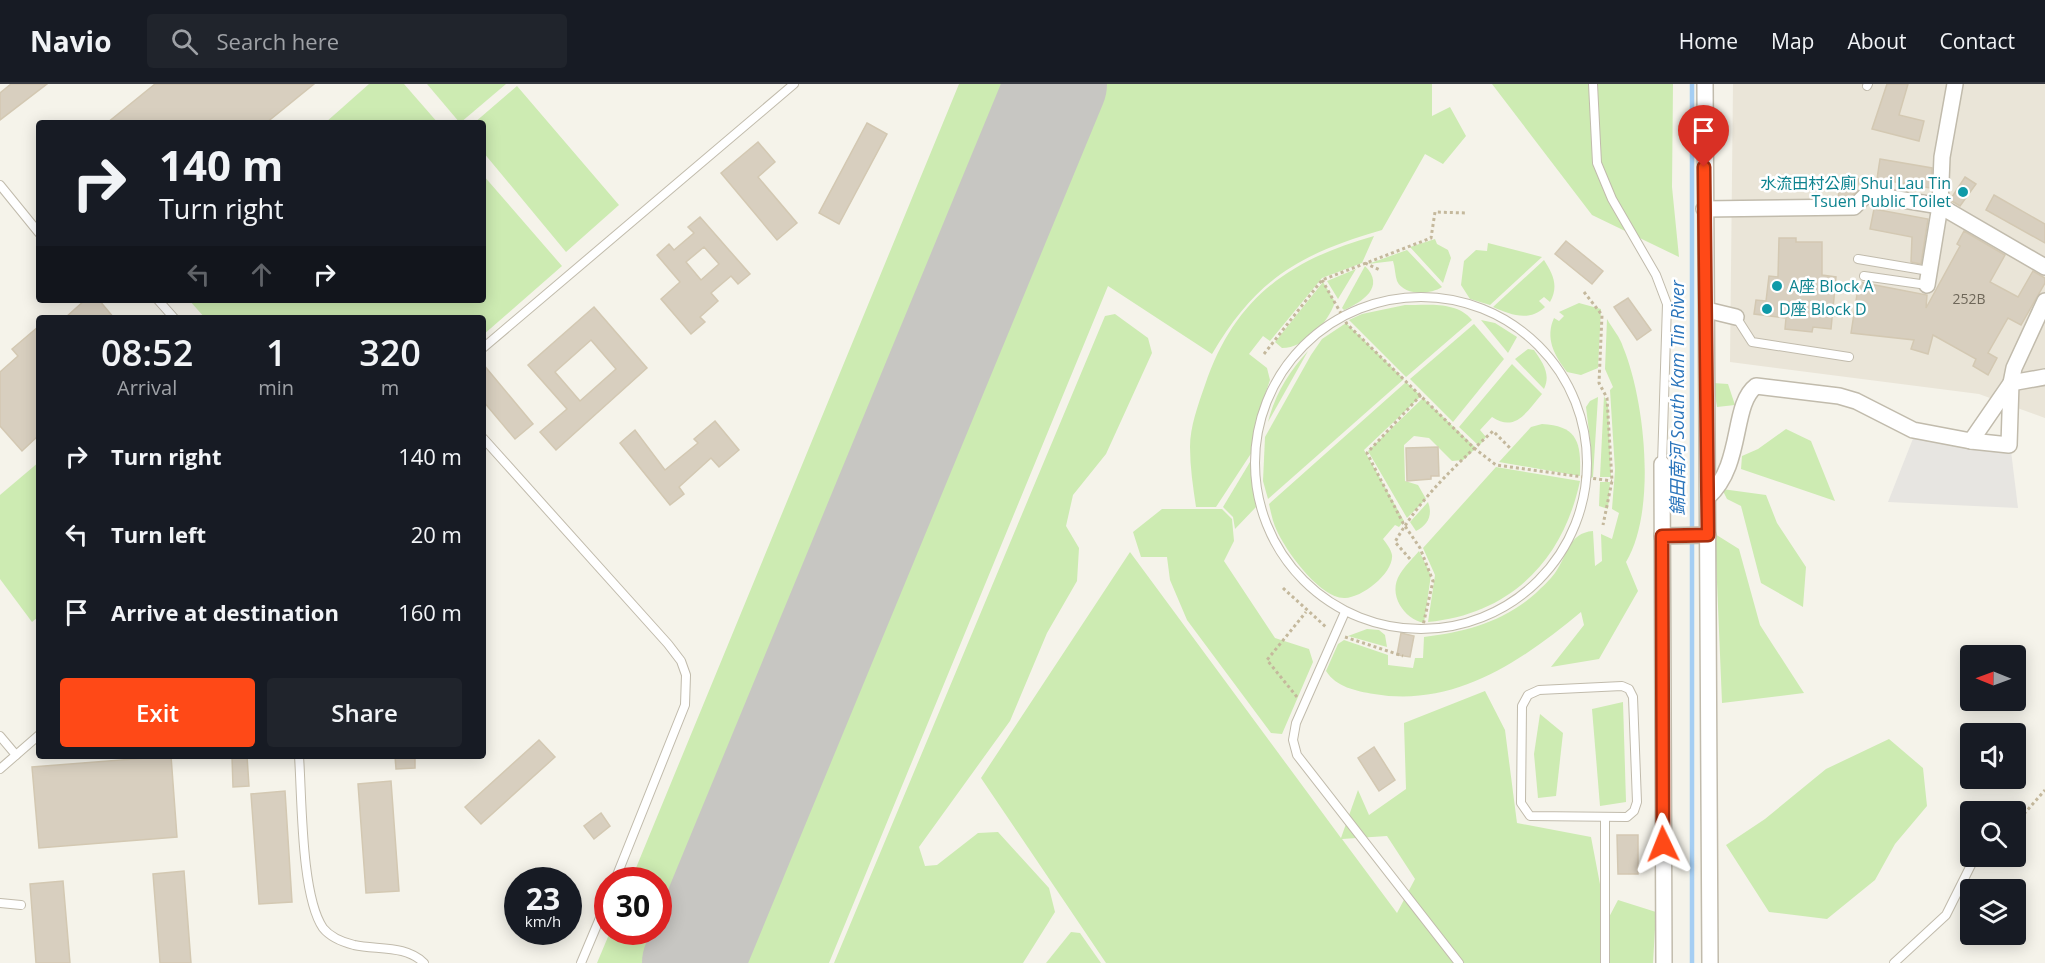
<!DOCTYPE html>
<html lang="en">
<head>
<meta charset="utf-8">
<style>
	:root { --surface:#171b24; --page:#20242c; --text:#f1f3f6; --muted:#9ea1a6; --line:#363941; --accent:#ff4917 }
	body { margin:0; font-family:"Open Sans","Noto Sans TC",sans-serif; background:var(--page); color:var(--text); height:100vh; display:flex; flex-direction:column; font-size:22px; white-space:nowrap }
	* { box-sizing:border-box; margin:0 }
	p { font-size:20px; color:var(--muted) }
	.icon { flex:none; width:33px; height:33px; fill:none; stroke:currentColor; stroke-width:2; stroke-linecap:round; stroke-linejoin:round }
	.map { position:relative; flex:1; overflow:hidden }
	.sheet { position:absolute; left:36px; top:231px; width:450px; height:444px; display:flex; flex-direction:column; background:var(--surface); border-radius:6px; box-shadow:0 3px 15px #0003 }
	.sheet>* { flex:none }
	.banner { position:absolute; left:36px; top:36px; width:450px; height:183px; border-radius:6px; box-shadow:0 3px 15px #0003; background:#171b24; color:var(--text); overflow:hidden }
	.needle { width:39px; rotate:271deg }
	.fabs { position:absolute; left:1960px; top:561px; display:grid; gap:12px }
	.fabs a { display:grid; place-items:center; width:66px; height:66px; border-radius:6px; background:var(--surface); box-shadow:0 3px 15px #0003; font-size:30px }
	.speed { position:absolute; left:504px; top:783px; display:flex; gap:12px; font-size:30px; font-weight:700; text-align:center }
	.speed>* { display:grid; place-content:center; width:78px; height:78px; border-radius:50%; background:var(--surface); box-shadow:0 3px 15px #0003; line-height:1 }
	.speed small { font-size:15px; font-weight:400 }
	.speed .limit { border:9px solid #d22; background:#fff; color:#111 }
	.pin { position:absolute; display:grid; place-items:center; width:51px; height:51px; color:#fff; margin:-62px -26px; border-radius:50% 50% 50% 0; rotate:-45deg; box-shadow:0 0 6px #0007 }
	.pin .icon { rotate:45deg }
	.me { position:absolute; width:66px; margin:-33px; rotate:358deg; stroke-linejoin:round; filter:drop-shadow(0 0 4px #0008) }
	.turn { display:flex; align-items:center; gap:21px; height:126px; padding:0 24px; font-size:27px }
	.turn .icon { width:78px; height:78px; stroke-width:2.5 }
	.turn b { display:block; font-size:42px; line-height:51px }
	.lanes { display:flex; align-items:center; height:57px; padding:0 24px; background:#0003; justify-content:center; gap:30px; direction:ltr }
	.lanes .off { opacity:.35 }
	.eta { display:flex; justify-content:space-evenly; align-items:center; height:102px; text-align:center }
	.eta b { font-size:36px; font-weight:600; line-height:42px }
	.action { display:flex; gap:12px; margin-top:auto; padding:12px 24px }
	.action a { flex:1; height:69px; border-radius:6px; background:var(--accent); color:#fff; font-size:24px; font-weight:600; line-height:69px; text-align:center }
	.action a+a { background:var(--page); color:var(--text) }
	ul { padding:0; list-style:none }
	li { display:flex; align-items:center; gap:18px; height:78px; padding:0 24px }
	li div { flex:1 }
	li b { display:block; font-size:22px }
	li em { font-style:normal }
	header { display:flex; align-items:center; gap:36px; box-sizing:border-box; height:84px; padding:0 30px; background:var(--surface); border-bottom:2px solid var(--line) }
	header strong { font-size:28px }
	nav { display:flex; gap:33px; margin-inline-start:auto; font-size:21px }
	.search { width:420px; height:54px; background:var(--page); display:flex; align-items:center; gap:15px; box-sizing:border-box; padding:0 21px; border-radius:6px; color:var(--muted); font-size:22px }
	.map>svg:first-child { display:block }
	.residential { fill:#eae5d8 }
	.green { fill:#cdebb2; fill-rule:evenodd }
	.parking { fill:#e7e5e1 }
	.lines { fill:none; stroke-linecap:round; stroke-linejoin:round }
	.stream { stroke:#a5cef3; stroke-width:4.5 }
	.runway { stroke:#c7c6c2; stroke-width:102 }
	.building { fill:#d8cfbf; stroke:#d3c8b2; stroke-width:1.5; fill-rule:evenodd }
	.service-casing { stroke:#c1bbac; stroke-width:10 }
	.minor-casing { stroke:#c1bbac; stroke-width:18 }
	.path { stroke:#c4b89c; stroke-width:3; stroke-dasharray:3 3; stroke-linecap:butt }
	.service { stroke:#fff; stroke-width:8 }
	.minor { stroke:#fff; stroke-width:15 }
	.route-casing { stroke:#a62f0f; stroke-width:15 }
	.route { stroke:#ff4917; stroke-width:10 }
	.culture-dot { fill:#0f9aa8; stroke:#fff; stroke-width:2 }
	.labels { text-anchor:middle; stroke-width:5; stroke-linejoin:round; paint-order:stroke }
	.number-label { font-size:14px; fill:#6e6759 }
	.culture-label { font-size:16px; fill:#0d838f; stroke:#fff; text-anchor:start }
	.water-label { font-size:18px; font-style:italic; fill:#2b75bb; stroke:#fff }
</style>
</head>
<body>
<header>
<strong>Navio</strong>
<div class="search"><svg class="icon" aria-label="search" viewBox="0 0 24 24"><circle cx="10" cy="10" r="6"/><path d="M15 15l6 6"/></svg>Search here</div>
<nav><a>Home</a><a>Map</a><a>About</a><a>Contact</a></nav>
</header>
<div class="map">
<svg width="2045" height="879" viewBox="0 0 2045 879">
	<rect width="100%" height="100%" fill="#f5f3ea"/>
	<polygon class="residential" points="1733,0 2045,0 2045,334 1979,310 1730,278"/>
	<g class="green">
		<polygon points="369,0 404,0 438,39 325,39"/>
		<polygon points="427,0 506,0 460,39"/>
		<polygon points="959,0 1016,0 653,879 597,879 610,848 658,848 658,796 631,796"/>
		<path d="M1104,0h328v32l18,-9 16,29 -23,28 -18,-10 -43,76c-82,24 -125,48 -170,124l-104,-68 -279,677h-88z"/>
		<polygon points="1492,0 1673,0 1672,103 1679,173 1592,131"/>
		<polygon points="517,2 619,121 566,168 483,68 483,39 474,39"/>
		<polygon points="483,91 562,182 483,251 483,234 205,234 189,216 483,216"/>
		<path d="M1374,152l-12,27 -40,15 -52,63 -7,-5 -14,18 18,14 3,12 -15,44 -3,28 -36,55h-20c-3,-20 -6,-40 -6,-60 0,-20 8,-42 15,-62 29,-86 83,-125 169,-149z"/>
		<polygon points="1435,155 1437,160 1448,166 1451,174 1443,199 1410,163"/>
		<polygon points="1488,159 1542,173 1490,221 1470,215 1461,201 1464,177 1476,166 1487,167"/>
		<path d="M1407,166l35,37c-12,8 -38,9 -45,-6 -2,-6 -2,-14 -4,-20l-25,3z"/>
		<path d="M1544,176c9,14 15,26 6,42l-6,-5 -5,4 6,6c-16,15 -34,8 -52,0z"/>
		<path d="M1365,182c21,21 -3,36 -21,44l-2,-2z"/>
		<polygon points="1356,185 1338,215 1327,197"/>
		<path d="M1323,198l12,20c-7,21 -30,46 -53,46l-7,-6z"/>
		<path d="M1579,219l22,6 -3,59 -17,7 -14,-3c-13,-17 -22,-34 -13,-54l5,3 5,-5 -5,-4z"/>
		<path d="M1405,221c23,0 52,-4 67,15l-66,57 -57,-57 13,-6z"/>
		<polygon points="1115,230 1148,254 1152,269 1106,370 1073,411 1066,442 1079,464 1077,497 1047,549 1010,637 919,763 925,782 937,781 978,749 998,748 1049,804 1055,828 1023,879 834,879 1105,232"/>
		<path d="M1607,235c5,9 13,18 16,28 22,53 34,164 3,215l12,29 -39,68 -48,8 33,-42 -3,-13c-59,49 -127,96 -207,82 -18,-3 -38,-7 -48,-23l12,-27 6,-4 44,15v10l25,3 2,-10h8l1,-21c41,-5 80,-15 112,-44 6,-6 14,-13 19,-20 13,-18 13,-40 38,-42l2,35 7,-5 -1,-27 11,5 7,-26 -7,-4 3,-39 -5,-80 3,-3 -8,-18z"/>
		<polygon points="1481,236 1495,239 1517,253 1508,269"/>
		<polygon points="1346,239 1404,295 1268,415 1263,397 1265,353 1311,271 1322,255"/>
		<polygon points="1474,240 1504,275 1453,338 1410,295"/>
		<path d="M1528,265l6,1c9,13 17,24 10,39l-29,-30z"/>
		<path d="M1308,267l-40,71c7,-28 21,-50 40,-71z"/>
		<path d="M1512,280l30,30c-15,17 -26,39 -50,23l-12,13 6,7 -7,9 -20,-19z"/>
		<path d="M1406,298l15,14 -57,54 40,71 -5,6 -4,-2 -12,14c3,4 8,10 9,16 2,18 -31,44 -48,43 -24,0 -58,-47 -67,-67 -4,-8 -6,-18 -8,-27z"/>
		<polygon points="1713,299 1728,300 1735,321 1717,323"/>
		<polygon points="1604,312 1608,321 1611,393 1600,393"/>
		<polygon points="1598,313 1593,393 1591,394 1591,364 1586,323 1590,317"/>
		<polygon points="1423,314 1476,364 1463,376 1452,377 1429,354 1414,352 1404,361 1405,397 1418,401 1426,415 1407,434 1368,367"/>
		<path d="M1542,340c37,2 39,20 38,52l-81,-14 32,-35z"/>
		<polygon points="1786,345 1811,357 1835,417 1741,385 1742,372 1758,365"/>
		<polygon points="39,378 39,532 32,538 0,495 0,411"/>
		<polygon points="1250,378 1256,423 1235,445 1233,433 1223,423"/>
		<path d="M1496,383l84,14c-17,80 -70,133 -152,141l7,-47 -12,-27z"/>
		<polygon points="1600,398 1610,398 1608,425 1599,422"/>
		<polygon points="1722,405 1766,411 1777,439 1806,483 1803,523 1761,499 1741,422 1727,415"/>
		<path d="M1428,418c5,13 0,23 -12,29l-6,-9z"/>
		<polygon points="1162,425 1222,425 1232,435 1234,457 1224,477 1275,554 1309,565 1313,578 1282,650 1271,649 1187,536 1170,496 1167,473 1141,473 1133,448"/>
		<polygon points="1715,450 1739,465 1760,541 1804,609 1722,619"/>
		<path d="M1419,467l12,24 -7,48c-20,-4 -37,-29 -24,-49 5,-8 13,-16 19,-23z"/>
		<path d="M1130,468l211,286 17,-48 11,25 37,-26 -2,-66 81,-32 20,39 12,93 74,14 16,84 11,-21 38,12 -3,51h-547l-125,-185zM1387,752l28,43 -18,34 -55,-74z"/>
		<polygon points="1367,545 1379,546 1385,551 1387,563 1348,552"/>
		<polygon points="1623,618 1626,718 1600,722 1592,625"/>
		<polygon points="1540,630 1563,649 1556,712 1538,714 1534,670"/>
		<polygon points="1889,655 1923,684 1927,722 1895,760 1875,796 1827,835 1769,828 1726,761 1765,735 1826,685"/>
		<polygon points="1071,848 1080,849 1101,879 1046,879"/>
	</g>
	<polygon class="parking" points="1914,352 2011,367 2018,424 1888,418"/>
	<g class="lines">
		<polyline class="stream" points="1692,0 1692,879"/>
		<polyline class="runway" points="693,879 1056,0"/>
	</g>
	<g class="building">
		<polygon points="11,0 47,0 0,36 0,9"/>
		<polygon points="155,0 314,0 266,39 107,39"/>
		<polygon points="1887,0 1908,0 1899,31 1924,37 1919,57 1872,45"/>
		<polygon points="867,39 887,50 839,140 819,129"/>
		<polygon points="758,58 775,78 758,93 797,139 777,156 721,89"/>
		<polygon points="1880,75 1932,84 1931,104 1877,95"/>
		<polygon points="1842,93 1859,95 1857,107 1850,113 1838,113"/>
		<polygon points="1965,93 1976,100 1960,122 1950,116"/>
		<polygon points="1994,111 2045,140 2045,159 1986,126"/>
		<polygon points="1874,125 1928,135 1921,180 1911,178 1912,153 1870,145"/>
		<path d="M700,133l50,57 -12,10 -7,-8 -20,17 7,8 -18,16 5,5 -14,12 -30,-35 19,-17 -23,-27 12,-11 5,6 20,-17 -6,-6zM704,163l15,17 -18,16 -15,-18z"/>
		<polygon points="1964,147 2005,171 1990,198 2018,213 2033,187 2045,194 2045,199 2021,241 2008,234 1988,269 1997,274 1988,291 1973,282 1976,275 1933,251 1928,270 1911,265 1914,256 1851,249 1859,198 1927,211 1926,224 1960,162 1957,160"/>
		<polygon points="1779,154 1796,154 1796,158 1822,158 1822,191 1836,193 1831,245 1813,243 1812,248 1785,245 1786,234 1754,230 1756,216 1766,217 1769,192 1778,193"/>
		<polygon points="1566,157 1603,187 1592,200 1555,170"/>
		<polygon points="1628,214 1651,246 1637,256 1614,223"/>
		<polygon points="85,216 99,216 114,234 65,234"/>
		<path d="M594,223l53,61 -91,82 -16,-18 27,-23 -39,-44zM591,256l25,29 -36,32 -25,-29z"/>
		<polygon points="39,242 39,351 22,367 0,342 0,288 18,272 12,265"/>
		<polygon points="483,280 533,340 515,355 483,317"/>
		<polygon points="715,337 739,366 719,383 711,374 679,403 684,410 670,421 620,359 635,346 665,386 698,359 694,355"/>
		<polygon points="1438,363 1439,392 1431,392 1431,395 1407,397 1406,364"/>
		<polygon points="1401,549 1414,552 1410,573 1397,571"/>
		<polygon points="539,656 555,673 481,740 465,723"/>
		<polygon points="1374,663 1395,696 1379,707 1358,674"/>
		<polygon points="171,672 177,753 39,764 32,683"/>
		<polygon points="247,672 249,702 233,703 232,673"/>
		<polygon points="395,672 415,672 415,684 396,685"/>
		<polygon points="391,697 399,807 366,809 358,700"/>
		<polygon points="285,707 292,818 259,820 251,710"/>
		<polygon points="601,729 610,742 594,755 584,742"/>
		<polygon points="1617,751 1638,751 1638,790 1618,790"/>
		<polygon points="184,787 191,879 160,879 153,790"/>
		<polygon points="63,797 70,879 36,879 30,800"/>
	</g>
	<g class="lines">
		<g class="service-casing">
			<g id="service">
				<polyline points="1593,0 1597,79 1612,115 1656,191 1667,220 1662,380"/>
				<polyline points="1867,2 1868,0"/>
				<polyline points="0,101 39,149"/>
				<polyline points="1858,175 1929,187"/>
				<polyline points="1864,192 1927,201"/>
				<circle cx="1421" cy="379" r="166"/>
				<polyline points="158,216 174,234"/>
				<polyline points="1736,233 1752,258 1849,273"/>
				<polyline points="483,264 794,0"/>
				<polyline points="483,354 668,560 681,577 686,591 685,621 615,796"/>
				<polyline points="1345,528 1296,639 1293,656 1297,671 1459,879"/>
				<polygon points="1622,602 1629,605 1633,613 1637,718 1634,727 1627,733 1530,732 1521,719 1522,622 1528,611 1539,606"/>
				<polyline points="0,652 16,671"/>
				<path d="M299,672c3,42 2,140 24,172 8,10 19,14 31,17 24,5 52,0 70,18"/>
				<polyline points="0,685 39,651"/>
				<polyline points="0,819 21,821"/>
				<polyline points="581,879 608,815"/>
				<polyline points="1605,879 1605,733"/>
				<polyline points="1894,879 1946,831 1975,773"/>
			</g>
		</g>
		<g class="minor-casing">
			<g id="minor">
				<polyline points="1705,0 1710,879"/>
				<polyline points="1704,125 1854,123 1867,110 1940,122 2045,183"/>
				<polyline points="1927,201 1940,122 1942,73 1955,0"/>
				<polyline points="1707,226 1736,233"/>
				<polyline points="1971,357 2009,361 2011,299 2014,284 2045,217"/>
				<polyline points="1662,380 1664,879"/>
				<path d="M1708,413c36,-33 23,-92 48,-111l83,10 17,5 57,29 58,11 40,-58 34,-6"/>
				<polyline points="1662,452 1708,451"/>
			</g>
		</g>
		<g class="path">
			<polyline points="1365,179 1380,186"/>
			<polyline points="1322,196 1347,240 1474,364 1496,381 1612,397"/>
			<polyline points="1584,208 1602,231 1599,299 1607,314 1612,397 1603,441"/>
			<polyline points="1264,270 1322,196 1431,154 1435,128 1466,129"/>
			<polyline points="1421,311 1367,369 1403,439 1420,464 1433,497 1422,546"/>
			<path d="M1410,475l-15,-17c25,-44 61,-77 98,-111l18,18"/>
			<polyline points="1283,504 1326,543"/>
			<polyline points="1345,553 1403,572"/>
			<polyline points="1297,613 1267,576 1306,528"/>
			<polyline points="2016,739 2045,706"/>
		</g>
		<use href="#service" class="service"/>
		<use href="#minor" class="minor"/>
	</g>
	<g class="lines">
		<g class="route-casing">
			<polyline id="route" points="1663,760 1662,452 1708,451 1704,83"/>
		</g>
		<use href="#route" class="route"/>
	</g>
	<g class="culture-dot">
		<circle cx="1963" cy="108" r="6"/>
		<circle cx="1777" cy="202" r="6"/>
		<circle cx="1767" cy="225" r="6"/>
	</g>
	<g class="labels">
		<g class="number-label">
			<text x="1969" y="220">252B</text>
		</g>
		<g class="culture-label">
			<text x="1951" y="105" text-anchor="end">水流田村公廁 Shui Lau Tin<tspan x="1951" dy="18">Tsuen Public Toilet</tspan></text>
			<text x="1789" y="208">A座 Block A</text>
			<text x="1779" y="231">D座 Block D</text>
		</g>
		<g class="water-label">
			<text transform="translate(1678 314) rotate(-90)" y="6">錦田南河 South Kam Tin River</text>
		</g>
	</g>
</svg>
<div class="fabs">
<a><svg class="needle" viewBox="-14 -14 28 28"><path d="M0-13l5 13h-10z" fill="#e53935"/><path d="M0 13l5-13h-10z" fill="#9ea1a6"/></svg></a>
<a><svg class="icon" aria-label="sound" viewBox="0 0 24 24"><path d="M4 9h4l5-4v14l-5-4H4zM17 9q2 3 0 6"/></svg></a>
<a><svg class="icon" aria-label="search" viewBox="0 0 24 24"><circle cx="10" cy="10" r="6"/><path d="M15 15l6 6"/></svg></a>
<a><svg class="icon" aria-label="layers" viewBox="0 0 24 24"><path d="M12 4l9 5-9 5-9-5zM3 14l9 5 9-5"/></svg></a>
</div>
<div class="speed"><div>23<small>km/h</small></div><div class="limit">30</div></div>
<div class="pin" style="left:1704px;top:83px;background:#d93025"><svg class="icon" aria-label="arrive" viewBox="0 0 24 24"><path d="M6 21V4h12l-3 4 3 4H6"/></svg></div>
<svg class="me" style="left:1663px;top:760px" viewBox="-20 -20 40 40"><path d="M0-17L14 15 0 8-14 15z" fill="#ff4917" stroke="#fff" stroke-width="4"/></svg>
<div class="banner">
<div class="turn"><svg class="icon" aria-label="right" viewBox="0 0 24 24"><path d="M7 20v-9h11M14 6l5 5-5 5"/></svg><div><b>140 m</b>Turn right</div></div>
<div class="lanes"><svg class="icon off" aria-label="left" viewBox="0 0 24 24"><path d="M17 20v-9H6M10 6l-5 5 5 5"/></svg><svg class="icon off" aria-label="ahead" viewBox="0 0 24 24"><path d="M12 20V5M6 11l6-6 6 6"/></svg><svg class="icon" aria-label="right" viewBox="0 0 24 24"><path d="M7 20v-9h11M14 6l5 5-5 5"/></svg></div>
</div>
<section class="sheet">
<div class="eta">
<div><b>08:52</b><p>Arrival</p></div>
<div><b>1</b><p>min</p></div>
<div><b>320</b><p>m</p></div>
</div>
<ul>
<li><svg class="icon" aria-label="right" viewBox="0 0 24 24"><path d="M7 20v-9h11M14 6l5 5-5 5"/></svg><div><b>Turn right</b></div><em>140 m</em></li>
<li><svg class="icon" aria-label="left" viewBox="0 0 24 24"><path d="M17 20v-9H6M10 6l-5 5 5 5"/></svg><div><b>Turn left</b></div><em>20 m</em></li>
<li><svg class="icon" aria-label="arrive" viewBox="0 0 24 24"><path d="M6 21V4h12l-3 4 3 4H6"/></svg><div><b>Arrive at destination</b></div><em>160 m</em></li>
</ul>
<div class="action"><a>Exit</a><a>Share</a></div>
</section>
</div>
</body>
</html>
